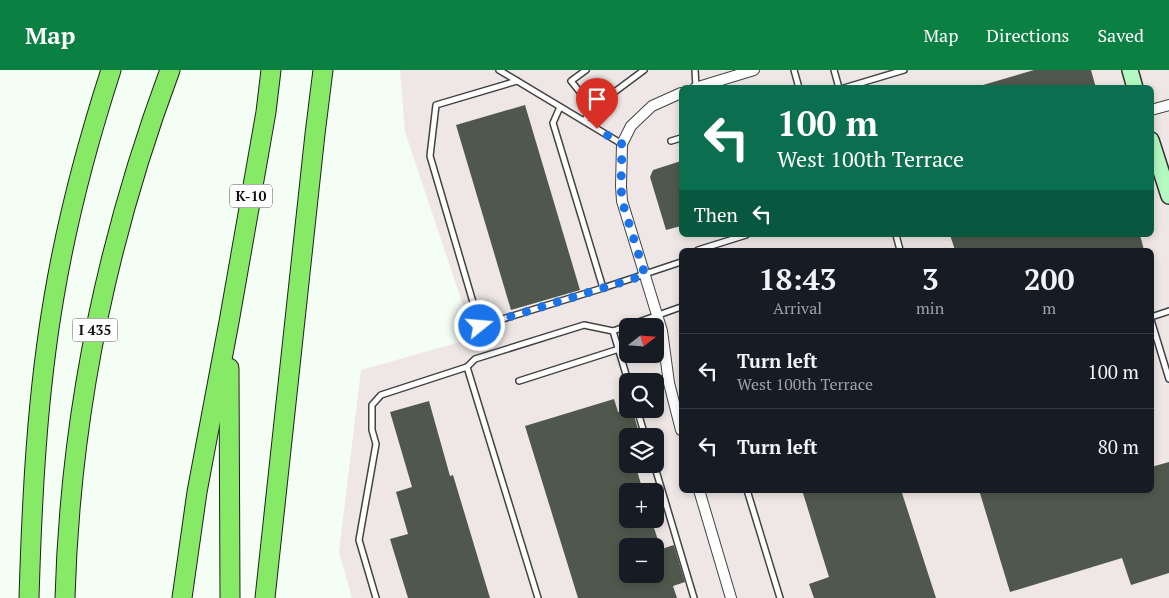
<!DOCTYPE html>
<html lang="en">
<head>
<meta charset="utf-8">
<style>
	:root { --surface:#171b24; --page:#242831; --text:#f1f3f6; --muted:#9ea1a6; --line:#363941; --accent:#0b8043 }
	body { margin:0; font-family:"PT Serif",serif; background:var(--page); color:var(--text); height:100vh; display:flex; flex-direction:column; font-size:19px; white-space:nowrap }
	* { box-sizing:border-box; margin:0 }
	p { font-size:16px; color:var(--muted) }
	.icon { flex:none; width:28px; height:28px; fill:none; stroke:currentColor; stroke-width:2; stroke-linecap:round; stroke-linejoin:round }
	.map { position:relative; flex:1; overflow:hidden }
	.drawer { position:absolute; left:679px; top:178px; width:475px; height:245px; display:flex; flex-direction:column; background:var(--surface); border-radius:8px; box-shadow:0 2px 8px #0003 }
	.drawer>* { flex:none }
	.top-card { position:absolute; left:679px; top:15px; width:475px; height:152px; border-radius:8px; box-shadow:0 2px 8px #0003; background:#0b6e4f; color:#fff; overflow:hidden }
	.needle { width:32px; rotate:73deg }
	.fabs { position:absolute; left:619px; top:248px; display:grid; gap:10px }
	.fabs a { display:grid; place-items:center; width:45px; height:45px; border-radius:8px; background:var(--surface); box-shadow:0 2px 8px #0003; font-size:25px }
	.pin { position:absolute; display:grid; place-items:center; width:42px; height:42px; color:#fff; margin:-51px -21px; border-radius:50% 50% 50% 0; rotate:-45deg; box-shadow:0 0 5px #0007 }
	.pin .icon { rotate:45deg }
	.me { position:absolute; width:55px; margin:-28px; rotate:73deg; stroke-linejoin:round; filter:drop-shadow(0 0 4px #0008) }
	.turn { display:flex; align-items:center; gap:18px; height:105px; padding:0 15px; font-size:22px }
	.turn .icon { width:65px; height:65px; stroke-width:2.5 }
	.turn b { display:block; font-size:35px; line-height:42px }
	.then { display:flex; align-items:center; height:48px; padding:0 15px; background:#0003; gap:10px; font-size:19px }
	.eta { display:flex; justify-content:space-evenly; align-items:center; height:85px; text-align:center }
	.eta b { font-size:30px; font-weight:800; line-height:35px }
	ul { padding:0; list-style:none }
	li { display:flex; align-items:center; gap:15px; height:75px; padding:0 15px; border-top:1px solid var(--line) }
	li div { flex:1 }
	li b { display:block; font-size:19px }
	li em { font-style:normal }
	header { display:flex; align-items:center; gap:30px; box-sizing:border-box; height:70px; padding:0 25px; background:var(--accent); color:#fff }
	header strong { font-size:24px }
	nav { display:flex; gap:28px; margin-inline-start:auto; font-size:18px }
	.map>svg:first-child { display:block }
	.industrial { fill:#eee7e5; fill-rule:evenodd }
	.building { fill:#50584d }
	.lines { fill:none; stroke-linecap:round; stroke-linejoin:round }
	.lane-casing { stroke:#434343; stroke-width:8 }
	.street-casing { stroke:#434343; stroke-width:12 }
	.secondary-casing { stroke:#323232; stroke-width:18 }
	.highway-casing { stroke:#212121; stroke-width:21 }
	.lane { stroke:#fff; stroke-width:5 }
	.street { stroke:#fff; stroke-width:10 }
	.secondary { stroke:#b4f9c1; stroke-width:15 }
	.highway { stroke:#87ea66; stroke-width:19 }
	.route { stroke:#1a73e8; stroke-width:9; stroke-dasharray:0 16.2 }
	.labels { text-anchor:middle; stroke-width:5; stroke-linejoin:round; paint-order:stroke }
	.shield { fill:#fff; stroke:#585858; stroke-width:1 }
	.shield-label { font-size:14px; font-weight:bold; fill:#101010 }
</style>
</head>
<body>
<header>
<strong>Map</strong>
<nav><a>Map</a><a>Directions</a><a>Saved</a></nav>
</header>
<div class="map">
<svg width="1169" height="528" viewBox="0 0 1169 528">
	<rect width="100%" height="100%" fill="#f4fef5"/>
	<path class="industrial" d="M400,0h769v528h-817l-13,-46 22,-182 113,-32 -69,-206zM681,18h470v147h-470zM681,180h470v240h-470zM628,256h27v28h-27zM628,311h27v28h-27zM628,366h27v28h-27zM628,421h27v28h-27zM628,476h27v28h-27z"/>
	<g class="building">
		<polygon points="1034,0 1091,0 1096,18 984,18 983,15"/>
		<polygon points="525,35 580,220 511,240 456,55"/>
		<polygon points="681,91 681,156 666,160 650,107 653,100"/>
		<polygon points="950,165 1140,165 1144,180 955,180"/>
		<polygon points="614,329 618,342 632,339 640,366 628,366 628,394 635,394 643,421 628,421 628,449 651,449 660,476 628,476 628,504 655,504 655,481 674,475 685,512 673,516 677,528 578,528 525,356"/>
		<polygon points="429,331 450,406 453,405 490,528 408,528 390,469 408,464 396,422 412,417 390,342"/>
		<polygon points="1169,392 1169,503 1131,515 1122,488 1010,522 979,420 1151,420 1151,397"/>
		<polygon points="802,420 901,420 936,528 814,528 809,514 829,507"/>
	</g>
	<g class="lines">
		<g class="lane-casing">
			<g id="lane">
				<polyline points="499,0 622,74"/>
				<polyline points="695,0 696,17"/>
				<polyline points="794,0 799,18"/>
				<polyline points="834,0 839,18"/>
				<polyline points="517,11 436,35 430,86 480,256 603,218"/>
				<polyline points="844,18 904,0"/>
				<polyline points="560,37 553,53 603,218 681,192"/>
				<polyline points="593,38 644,0"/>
				<polyline points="584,51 593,38 571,11 586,0"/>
				<polyline points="671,71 681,68"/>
				<polyline points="896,165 900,180"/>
				<polyline points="698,180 746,165"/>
				<polyline points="1151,247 1169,241"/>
				<polyline points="1151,250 1169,309"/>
				<polyline points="519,311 619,279"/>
				<polyline points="628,311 613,261 681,237"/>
				<polyline points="637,339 645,366"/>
				<polyline points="654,394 694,528"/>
				<polyline points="747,420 780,528"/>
				<polyline points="376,528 359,470 376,374 372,360 372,335 381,325 467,297"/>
				<polyline points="538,528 467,297 475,289 584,255 613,261"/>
			</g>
		</g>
		<g class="street-casing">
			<g id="street">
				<polyline points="695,18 754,0"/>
				<polyline points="681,23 652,36 631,56 622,74 621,116 622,131 662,261 669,313 681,360"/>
				<polyline points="1151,40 1169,35"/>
				<polyline points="699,420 731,528"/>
			</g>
		</g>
		<g class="secondary-casing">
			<g id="secondary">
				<polyline points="1130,0 1135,18"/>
				<polyline points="1151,70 1169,126"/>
			</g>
		</g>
		<g class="highway-casing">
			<g id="highway">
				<polyline points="229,298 230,528"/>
				<path d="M29,528c3,-101 8,-202 25,-301 13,-77 33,-153 57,-227"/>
				<path d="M65,528c5,-180 42,-359 105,-528"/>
				<polyline points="182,528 197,422 229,252 266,42 271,0"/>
				<polyline points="265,528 315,64 323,0"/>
			</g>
		</g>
		<use href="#lane" class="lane"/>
		<use href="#street" class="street"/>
		<use href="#secondary" class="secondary"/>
		<use href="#highway" class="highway"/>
	</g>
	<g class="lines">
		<polyline class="route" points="480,256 645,205 622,131 621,116 622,74 597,59"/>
	</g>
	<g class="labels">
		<g class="shield">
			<rect x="230" y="114.5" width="42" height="23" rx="4"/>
			<rect x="72.5" y="248.5" width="45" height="23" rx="4"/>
		</g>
		<g class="shield-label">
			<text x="251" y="131">K-10</text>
			<text x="95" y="265">I 435</text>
		</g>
	</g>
</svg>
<div class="fabs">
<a><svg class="needle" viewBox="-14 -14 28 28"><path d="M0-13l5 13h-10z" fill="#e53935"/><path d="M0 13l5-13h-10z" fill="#9ea1a6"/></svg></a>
<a><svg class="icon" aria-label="search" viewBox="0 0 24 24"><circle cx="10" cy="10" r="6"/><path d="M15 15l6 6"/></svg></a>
<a><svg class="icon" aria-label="layers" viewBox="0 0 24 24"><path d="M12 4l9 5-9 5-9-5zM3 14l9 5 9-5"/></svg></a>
<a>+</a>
<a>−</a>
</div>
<div class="pin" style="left:597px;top:59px;background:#d93025"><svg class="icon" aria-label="arrive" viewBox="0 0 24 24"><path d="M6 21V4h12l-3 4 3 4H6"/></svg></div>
<svg class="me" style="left:480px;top:256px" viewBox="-20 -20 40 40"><circle r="17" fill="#1a73e8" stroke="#fff" stroke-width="3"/><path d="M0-11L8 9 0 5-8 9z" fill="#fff"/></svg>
<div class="top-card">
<div class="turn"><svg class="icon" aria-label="left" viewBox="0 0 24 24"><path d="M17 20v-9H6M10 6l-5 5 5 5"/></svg><div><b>100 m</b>West 100th Terrace</div></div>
<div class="then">Then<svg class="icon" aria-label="left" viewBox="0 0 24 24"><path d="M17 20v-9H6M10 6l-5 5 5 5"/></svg></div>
</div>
<section class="drawer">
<div class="eta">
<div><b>18:43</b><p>Arrival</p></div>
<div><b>3</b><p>min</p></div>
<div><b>200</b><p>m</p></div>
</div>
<ul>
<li><svg class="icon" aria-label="left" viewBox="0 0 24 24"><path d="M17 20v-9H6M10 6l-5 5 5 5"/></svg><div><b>Turn left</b><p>West 100th Terrace</p></div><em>100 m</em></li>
<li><svg class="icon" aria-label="left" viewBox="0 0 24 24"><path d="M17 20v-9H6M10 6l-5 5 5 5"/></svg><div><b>Turn left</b></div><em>80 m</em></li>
</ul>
</section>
</div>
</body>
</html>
